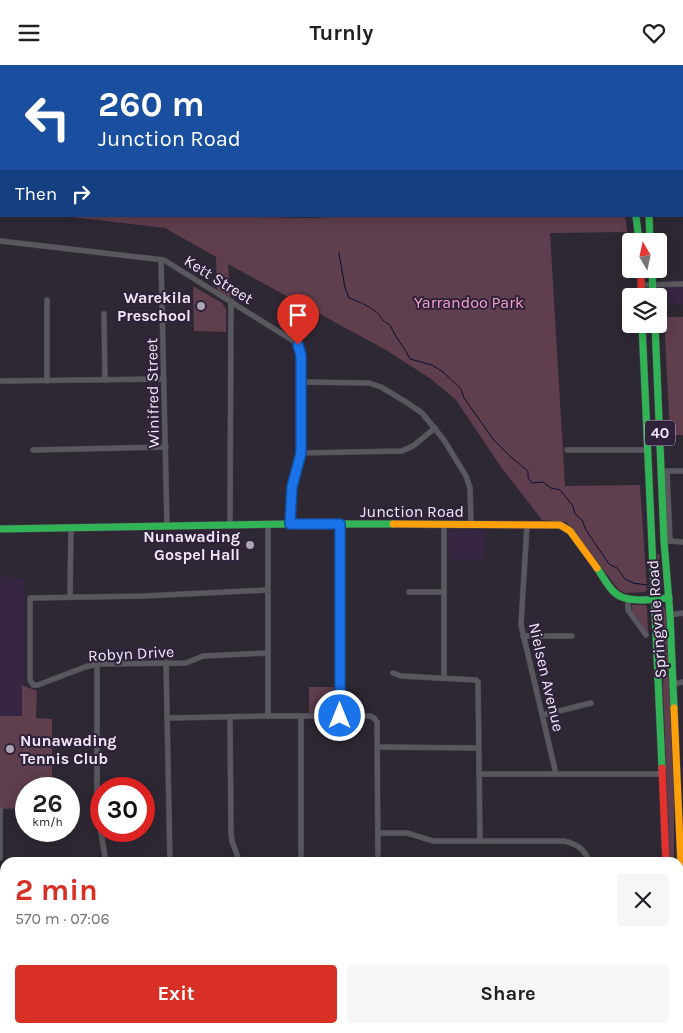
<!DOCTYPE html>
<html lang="en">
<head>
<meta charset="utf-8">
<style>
	:root { --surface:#fff; --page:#f6f6f6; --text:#202124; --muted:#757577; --accent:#d93025 }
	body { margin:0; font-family:Karla,sans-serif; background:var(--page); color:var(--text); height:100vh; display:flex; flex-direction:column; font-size:19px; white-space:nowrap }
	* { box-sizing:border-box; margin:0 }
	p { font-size:16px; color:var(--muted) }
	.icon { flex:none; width:28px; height:28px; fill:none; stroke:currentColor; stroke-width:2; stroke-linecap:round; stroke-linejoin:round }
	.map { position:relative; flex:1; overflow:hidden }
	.details { position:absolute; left:0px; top:792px; width:684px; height:176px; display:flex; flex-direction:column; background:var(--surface); border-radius:15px 15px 0 0; box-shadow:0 2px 12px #0003 }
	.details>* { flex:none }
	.banner { position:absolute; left:0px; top:0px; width:684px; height:152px; box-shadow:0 2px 12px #0003; background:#1a4fa0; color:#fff; overflow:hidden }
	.needle { width:32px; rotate:351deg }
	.tools { position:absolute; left:622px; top:168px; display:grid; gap:10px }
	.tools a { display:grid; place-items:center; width:45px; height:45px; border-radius:5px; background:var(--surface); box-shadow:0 2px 12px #0003; font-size:25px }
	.speed { position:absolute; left:15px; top:712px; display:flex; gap:10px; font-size:25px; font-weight:700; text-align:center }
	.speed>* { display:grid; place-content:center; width:65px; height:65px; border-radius:50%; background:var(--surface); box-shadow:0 2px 12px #0003; line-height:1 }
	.speed small { font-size:12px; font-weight:400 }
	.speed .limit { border:8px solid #d22; background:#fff; color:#111 }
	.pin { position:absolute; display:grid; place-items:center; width:42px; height:42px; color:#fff; margin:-51px -21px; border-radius:50% 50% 50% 0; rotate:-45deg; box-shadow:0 0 5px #0007 }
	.pin .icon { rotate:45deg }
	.me { position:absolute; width:55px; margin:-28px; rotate:0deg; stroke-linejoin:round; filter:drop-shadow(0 0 4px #0008) }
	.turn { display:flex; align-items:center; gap:18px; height:105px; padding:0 15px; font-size:22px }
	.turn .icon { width:65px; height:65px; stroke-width:2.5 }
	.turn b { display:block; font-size:35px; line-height:42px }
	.then { display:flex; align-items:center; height:48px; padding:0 15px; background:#0003; gap:10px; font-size:19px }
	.round { display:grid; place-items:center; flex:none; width:52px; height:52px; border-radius:5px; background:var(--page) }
	.head { display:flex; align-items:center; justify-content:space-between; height:85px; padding:0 15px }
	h1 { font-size:30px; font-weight:700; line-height:38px; color:var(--accent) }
	.action { display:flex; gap:10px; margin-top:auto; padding:10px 15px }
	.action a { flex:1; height:58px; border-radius:5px; background:var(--accent); color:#fff; font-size:20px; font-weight:700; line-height:58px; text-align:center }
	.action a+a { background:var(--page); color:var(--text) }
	header { display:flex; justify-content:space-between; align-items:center; height:65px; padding:0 15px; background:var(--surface); font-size:22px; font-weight:700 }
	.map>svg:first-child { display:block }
	.built { fill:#362643 }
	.green { fill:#5f3e4e }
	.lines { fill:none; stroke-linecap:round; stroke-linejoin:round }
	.stream { stroke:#061038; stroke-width:1 }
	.street-casing { stroke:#49444f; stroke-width:6 }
	.fast-casing { stroke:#49444f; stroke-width:8 }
	.slow-casing { stroke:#49444f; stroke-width:8 }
	.jam-casing { stroke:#49444f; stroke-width:8 }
	.street { stroke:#59585e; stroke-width:5 }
	.fast { stroke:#30b455; stroke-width:7 }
	.slow { stroke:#ff9f0a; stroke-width:7 }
	.jam { stroke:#e5322d; stroke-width:7 }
	.route-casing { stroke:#114b97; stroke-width:12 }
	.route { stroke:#1a73e8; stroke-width:9 }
	.poi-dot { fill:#aca5b3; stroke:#2f223a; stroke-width:2 }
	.labels { text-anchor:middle; stroke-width:4; stroke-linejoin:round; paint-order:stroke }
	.shield { fill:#2f223a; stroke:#b6adbf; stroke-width:1 }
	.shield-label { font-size:15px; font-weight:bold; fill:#f0e8f8 }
	.street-label { font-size:16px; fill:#f0e8f8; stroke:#2f223a }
	.poi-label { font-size:16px; font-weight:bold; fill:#f0e8f8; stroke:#2f223a; text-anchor:end }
	.park-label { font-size:16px; fill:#f6a0c6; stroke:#2f223a }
</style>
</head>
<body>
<header><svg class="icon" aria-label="menu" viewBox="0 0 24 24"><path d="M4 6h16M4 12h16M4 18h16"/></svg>Turnly<svg class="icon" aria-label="heart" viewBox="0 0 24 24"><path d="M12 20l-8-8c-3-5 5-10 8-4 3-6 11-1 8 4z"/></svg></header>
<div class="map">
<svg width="683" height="968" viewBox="0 0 683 968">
	<rect width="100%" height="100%" fill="#2e2834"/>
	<g class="built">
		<polygon points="662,215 683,215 683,239 663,238"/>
		<rect x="449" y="465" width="34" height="29"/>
		<polygon points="0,512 24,513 24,652 0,652"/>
	</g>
	<g class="green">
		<polygon points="62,151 208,151 309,153 352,151 625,151 627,167 550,168 565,421 640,420 647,525 645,527 625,528 619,525 566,457 542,455 501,402 456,335 431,314 386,285 228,199 231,234 217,226 216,192 165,163"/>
		<polygon points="193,221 222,238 226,244 226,267 194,266"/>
		<polygon points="664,252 683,252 683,370 670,370"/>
		<polygon points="657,489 659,489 662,523 661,527 659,527 658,522"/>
		<polygon points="632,540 645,540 647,542 648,568 631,545"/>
		<polygon points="663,540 666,546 674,732 674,797 670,797 663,623 664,589 662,545"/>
		<polygon points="22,620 37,626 36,653 52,654 52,724 26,724 26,743 0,744 0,651 22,651"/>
		<polygon points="309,622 340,622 340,651 309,652"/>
		<polygon points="679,855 683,968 676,968 676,964 679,964"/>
	</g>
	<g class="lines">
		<g class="stream">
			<polyline points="0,55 1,55"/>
			<path d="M339,188l6,35 4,10c9,3 18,7 26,13 7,5 5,9 15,14 5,13 15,22 20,34l22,6 11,7 18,17 3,9 29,41 19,19 16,13v7l4,5 11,-1 8,6 9,2 5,6 8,10 2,8 7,6 4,10 23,34 8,4 8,11 8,4 14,2"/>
		</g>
		<g class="street-casing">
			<g id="street">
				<polyline points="6,0 7,1"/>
				<polyline points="324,0 327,1"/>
				<polyline points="477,0 477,1"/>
				<polyline points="407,1 407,0"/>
				<polyline points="525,1 529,0"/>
				<polyline points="682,149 683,149"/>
				<polyline points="0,176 164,195 292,275 297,280 301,290 301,388 292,421 290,459"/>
				<polyline points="161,195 167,461"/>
				<polyline points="642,220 683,219"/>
				<polyline points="47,235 47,316"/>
				<polyline points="104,249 105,315"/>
				<polyline points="0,316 164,314"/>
				<polyline points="301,317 369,318 381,322 406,337 422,348 444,375 466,411 470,423 471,460"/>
				<polyline points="33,385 166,382"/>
				<polyline points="567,385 648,385"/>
				<polyline points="301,388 402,386 413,381 435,363"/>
				<polyline points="666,406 683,406"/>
				<polyline points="667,406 670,476"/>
				<polyline points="340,459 340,651"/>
				<polyline points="444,459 444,613"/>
				<polyline points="230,460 231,236"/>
				<polyline points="268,460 268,651"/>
				<polyline points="527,460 521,560 556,709"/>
				<polyline points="669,476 683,477"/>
				<polyline points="267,525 144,531 30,533 30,615 33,620 38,620 85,602 97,599 186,598 203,591 267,588"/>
				<polyline points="409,527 443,527"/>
				<polyline points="70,532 71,463"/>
				<polyline points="628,534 628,545 646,570"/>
				<polyline points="670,550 683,548"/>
				<polyline points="523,571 572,571"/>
				<polyline points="166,597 170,798"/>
				<polyline points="97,599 97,743 106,798"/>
				<polyline points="393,608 401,611 476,615 478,617 480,776"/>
				<polyline points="674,619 683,617"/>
				<polyline points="543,650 591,638"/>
				<polyline points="230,652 231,768 232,776 240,798"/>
				<polyline points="301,652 301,798"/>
				<polyline points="168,653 268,651 370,651 374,653 377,657 378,798"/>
				<polyline points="377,682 479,683"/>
				<polyline points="479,709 662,709"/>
				<path d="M378,768h29l26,8h131c14,3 21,9 26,22"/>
				<polyline points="0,793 0,744"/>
				<polyline points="0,930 5,929"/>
				<polyline points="9,964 9,968"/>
				<polyline points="476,964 476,968"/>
				<polyline points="217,968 217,964"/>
			</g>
		</g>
		<g class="fast-casing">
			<g id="fast">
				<polyline points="613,0 614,1"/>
				<polyline points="628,0 628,1"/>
				<polyline points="682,50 683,50"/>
				<polyline points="682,62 683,62"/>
				<polyline points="682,88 683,88"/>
				<polyline points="0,106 1,106"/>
				<polyline points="0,118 1,118"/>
				<polyline points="636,151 639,176"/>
				<polyline points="649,151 650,176"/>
				<polyline points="652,204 653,231"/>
				<polyline points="642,259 662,703"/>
				<polyline points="655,259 664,476 670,550 674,643"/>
				<polyline points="0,464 290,459 393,459"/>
				<path d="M597,503c5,7 11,19 18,25 13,11 38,6 54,5"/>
				<polyline points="0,848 5,848"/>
				<polyline points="672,964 672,968"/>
			</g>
		</g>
		<g class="slow-casing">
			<g id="slow">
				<polyline points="682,29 683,28"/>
				<polyline points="682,98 683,98"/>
				<polyline points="393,459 560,460 570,466 597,503"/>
				<polyline points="674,643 683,847"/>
			</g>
		</g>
		<g class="jam-casing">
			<g id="jam">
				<polyline points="641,204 641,231"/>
				<polyline points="662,703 666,798"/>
			</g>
		</g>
		<use href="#street" class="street"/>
		<use href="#fast" class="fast"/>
		<use href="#slow" class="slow"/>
		<use href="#jam" class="jam"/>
	</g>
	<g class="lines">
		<g class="route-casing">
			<polyline id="route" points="298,280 301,290 301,388 292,422 290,459 340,459 340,651"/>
		</g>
		<use href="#route" class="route"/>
	</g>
	<g class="poi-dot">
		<circle cx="201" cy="241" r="5"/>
		<circle cx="250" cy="480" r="5"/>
		<circle cx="10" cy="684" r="5"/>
	</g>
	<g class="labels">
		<rect class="shield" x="645" y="355.5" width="30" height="25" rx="4"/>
		<g class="shield-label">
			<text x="660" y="373">40</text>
		</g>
		<g class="street-label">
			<text transform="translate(219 214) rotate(32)" y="6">Kett Street</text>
			<text transform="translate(152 328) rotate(-91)" y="6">Winifred Street</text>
			<text x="412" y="452">Junction Road</text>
			<text transform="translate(656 554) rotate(-94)" y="6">Springvale Road</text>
			<text transform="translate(131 588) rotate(-3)" y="6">Robyn Drive</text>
			<text transform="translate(547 612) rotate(77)" y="6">Nielsen Avenue</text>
		</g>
		<g class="poi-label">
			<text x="191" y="238">Warekila<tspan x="191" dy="18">Preschool</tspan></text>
			<text x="240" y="477">Nunawading<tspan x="240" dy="18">Gospel Hall</tspan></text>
			<text x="20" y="681" text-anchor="start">Nunawading<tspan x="20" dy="18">Tennis Club</tspan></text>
		</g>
		<g class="park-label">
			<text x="469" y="243">Yarrandoo Park</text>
		</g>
	</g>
</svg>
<div class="tools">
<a><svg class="needle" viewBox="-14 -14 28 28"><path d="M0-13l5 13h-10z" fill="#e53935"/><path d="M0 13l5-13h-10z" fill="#757577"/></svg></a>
<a><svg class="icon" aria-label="layers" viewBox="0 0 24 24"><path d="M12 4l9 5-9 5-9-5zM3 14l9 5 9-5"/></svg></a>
</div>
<div class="speed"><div>26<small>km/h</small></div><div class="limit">30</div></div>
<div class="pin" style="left:298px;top:280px;background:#d93025"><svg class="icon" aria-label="arrive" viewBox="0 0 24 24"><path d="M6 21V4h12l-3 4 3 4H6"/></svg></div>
<svg class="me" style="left:340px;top:651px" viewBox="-20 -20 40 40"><circle r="17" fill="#1a73e8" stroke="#fff" stroke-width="3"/><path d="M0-11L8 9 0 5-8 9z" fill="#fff"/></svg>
<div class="banner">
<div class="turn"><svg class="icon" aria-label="left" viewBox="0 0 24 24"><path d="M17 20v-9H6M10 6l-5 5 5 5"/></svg><div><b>260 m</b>Junction Road</div></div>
<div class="then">Then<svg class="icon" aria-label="right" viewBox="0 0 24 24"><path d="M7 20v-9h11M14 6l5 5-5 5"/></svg></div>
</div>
<section class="details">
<div class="head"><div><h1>2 min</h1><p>570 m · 07:06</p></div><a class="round"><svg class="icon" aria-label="close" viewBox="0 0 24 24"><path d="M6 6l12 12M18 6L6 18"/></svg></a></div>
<div class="action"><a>Exit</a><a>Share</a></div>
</section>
</div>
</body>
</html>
